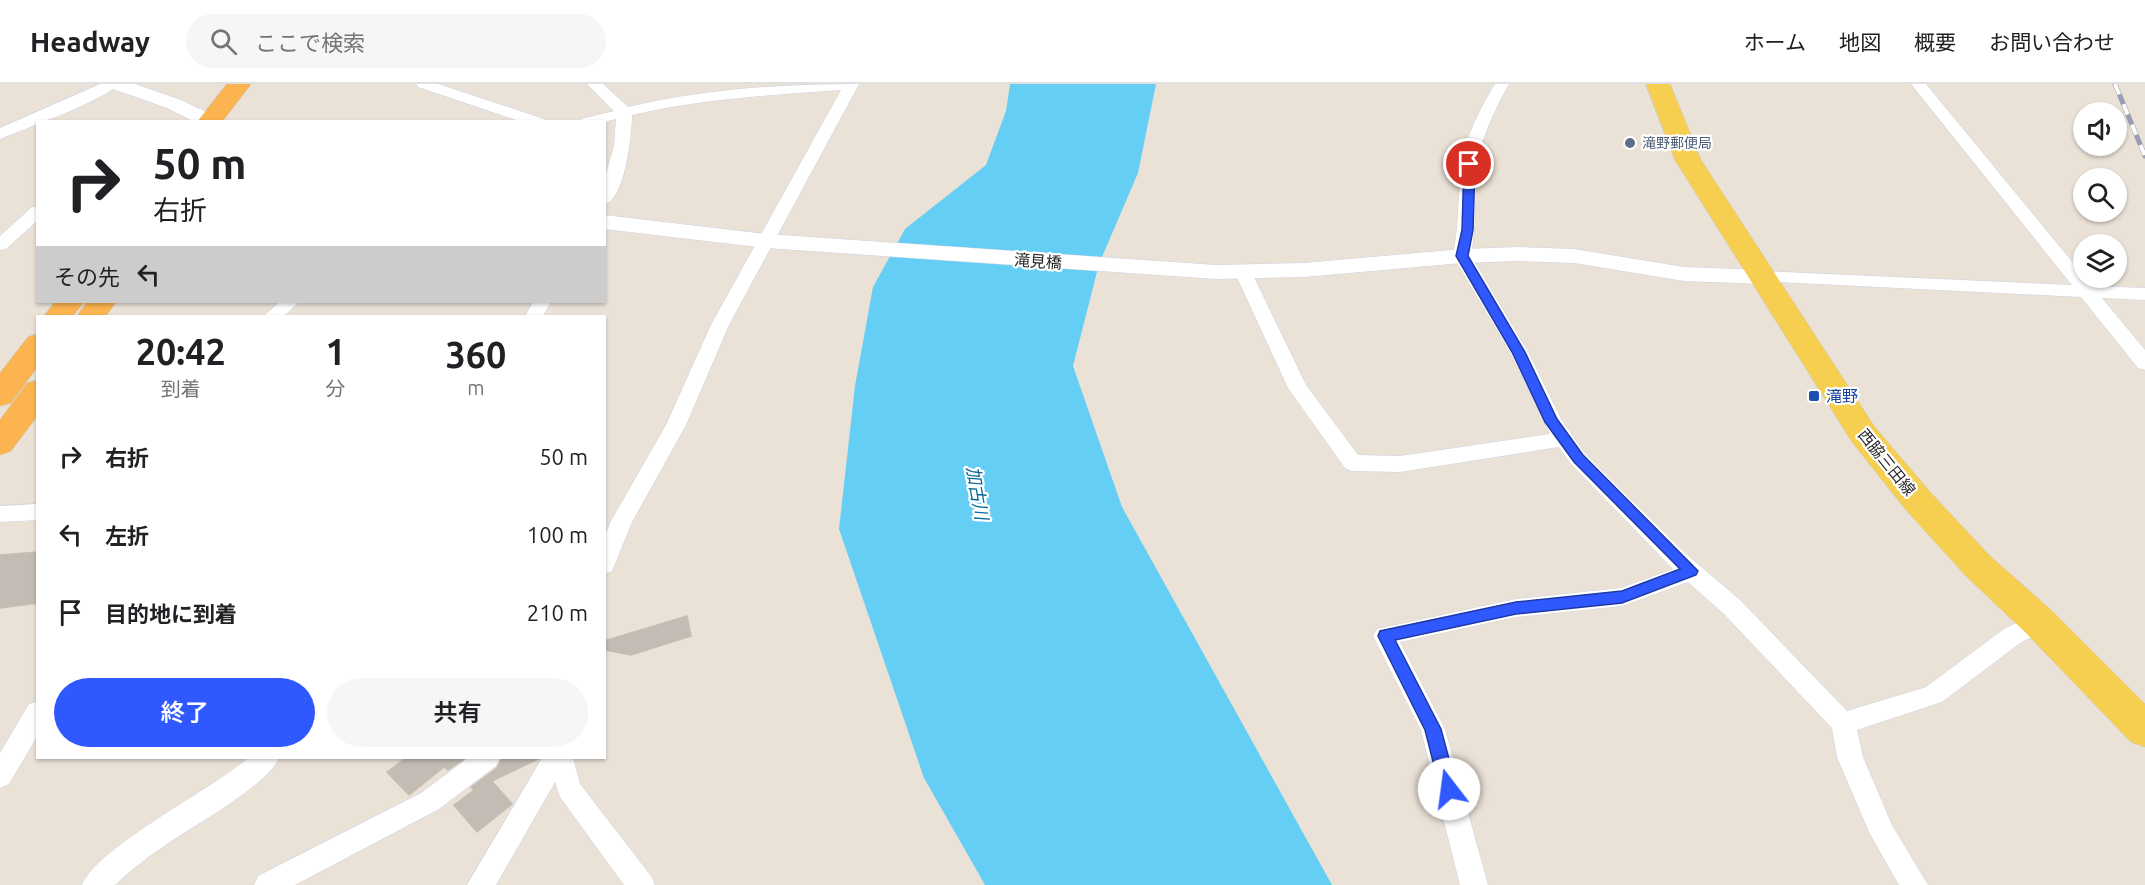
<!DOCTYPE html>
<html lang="ja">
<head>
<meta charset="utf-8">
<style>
	:root { --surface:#fff; --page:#f6f6f6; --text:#202124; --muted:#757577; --line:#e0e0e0; --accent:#3058ff }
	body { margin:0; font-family:Ubuntu,"Noto Sans JP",sans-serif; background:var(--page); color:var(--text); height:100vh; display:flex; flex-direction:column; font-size:22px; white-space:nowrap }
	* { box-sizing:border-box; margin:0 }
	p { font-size:20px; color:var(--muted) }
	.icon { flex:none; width:33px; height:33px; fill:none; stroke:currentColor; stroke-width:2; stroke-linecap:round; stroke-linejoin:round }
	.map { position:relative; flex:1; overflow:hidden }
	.sheet { position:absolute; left:36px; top:231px; width:570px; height:444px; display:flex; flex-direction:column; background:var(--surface); border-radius:0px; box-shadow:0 2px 4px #0004 }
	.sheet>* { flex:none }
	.banner { position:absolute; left:36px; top:36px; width:570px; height:183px; border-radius:0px; box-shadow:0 2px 4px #0004; background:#fff; color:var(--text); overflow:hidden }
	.fabs { position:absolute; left:2073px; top:18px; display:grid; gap:12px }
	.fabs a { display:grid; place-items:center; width:54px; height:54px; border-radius:50%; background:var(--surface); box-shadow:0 2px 4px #0004; font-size:30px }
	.pin { position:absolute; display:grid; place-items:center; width:51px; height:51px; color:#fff; margin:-26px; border:3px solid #fff; border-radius:50%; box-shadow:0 2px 6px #0007 }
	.me { position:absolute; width:66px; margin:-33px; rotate:345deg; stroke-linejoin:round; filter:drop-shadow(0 0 4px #0008) }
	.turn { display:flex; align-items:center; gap:21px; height:126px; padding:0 18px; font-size:27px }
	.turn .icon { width:78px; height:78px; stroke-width:2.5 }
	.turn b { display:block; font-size:42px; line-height:51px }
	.then { display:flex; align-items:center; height:57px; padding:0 18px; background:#0003; gap:12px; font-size:22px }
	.eta { display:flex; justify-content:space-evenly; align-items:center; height:102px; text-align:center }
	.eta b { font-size:36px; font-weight:600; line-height:42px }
	.cta { display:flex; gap:12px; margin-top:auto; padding:12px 18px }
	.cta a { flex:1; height:69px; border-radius:36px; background:var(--accent); color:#fff; font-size:24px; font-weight:600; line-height:69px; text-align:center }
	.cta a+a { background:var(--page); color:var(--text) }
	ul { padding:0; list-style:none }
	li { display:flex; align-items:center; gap:18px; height:78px; padding:0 18px }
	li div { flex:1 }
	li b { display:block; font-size:22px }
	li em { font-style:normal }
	header { display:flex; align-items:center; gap:36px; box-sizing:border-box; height:84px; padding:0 30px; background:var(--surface); border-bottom:2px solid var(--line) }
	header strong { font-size:28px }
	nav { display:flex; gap:33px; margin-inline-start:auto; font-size:21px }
	.search { width:420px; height:54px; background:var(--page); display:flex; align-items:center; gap:15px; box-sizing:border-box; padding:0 21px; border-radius:33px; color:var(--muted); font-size:22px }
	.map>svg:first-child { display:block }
	.water { fill:#64cef4 }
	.building { fill:#c2bcb4; stroke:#c6beb1; stroke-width:1.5 }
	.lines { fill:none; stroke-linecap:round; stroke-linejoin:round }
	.minor-casing { stroke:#cdd1e1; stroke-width:1 }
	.tertiary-casing { stroke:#cdd1e1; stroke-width:1 }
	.primary-casing { stroke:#c7c7c7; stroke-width:1 }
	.trunk-casing { stroke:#c7c7c7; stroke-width:1 }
	.minor { fill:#fff; fill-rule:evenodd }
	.tertiary { fill:#fff; fill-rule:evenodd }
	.primary { fill:#f7cf50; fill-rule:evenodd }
	.trunk { fill:#fbb44f; fill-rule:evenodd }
	.rail-casing { stroke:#9a9eb3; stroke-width:5 }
	.rail { stroke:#fff; stroke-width:4; stroke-dasharray:11; stroke-linecap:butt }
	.route { fill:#3058ff; stroke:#1f39a6; stroke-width:1.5 }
	.service-dot { fill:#5c6f8a; stroke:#fff; stroke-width:2 }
	.transit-dot { fill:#1a4fb4; stroke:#fff; stroke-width:2 }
	.labels { text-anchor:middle; stroke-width:4.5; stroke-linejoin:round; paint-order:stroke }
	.far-service-label { font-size:14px; fill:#4e5e75; stroke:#fff; text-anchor:start }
	.street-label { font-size:16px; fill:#272727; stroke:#fff }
	.transit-label { font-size:16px; fill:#164399; stroke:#fff; text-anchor:start }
	.water-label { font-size:18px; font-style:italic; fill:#07699b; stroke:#fff }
</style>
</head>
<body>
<header>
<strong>Headway</strong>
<div class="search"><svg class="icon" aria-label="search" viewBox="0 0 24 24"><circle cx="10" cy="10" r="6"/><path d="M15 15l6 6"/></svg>ここで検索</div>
<nav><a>ホーム</a><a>地図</a><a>概要</a><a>お問い合わせ</a></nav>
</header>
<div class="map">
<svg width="2145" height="801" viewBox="0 0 2145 801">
	<rect width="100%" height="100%" fill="#ebe2d7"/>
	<polygon class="water" points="1010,0 1156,0 1138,89 1099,180 1073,282 1122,423 1332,801 985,801 924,694 839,445 855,302 873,203 905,145 986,81 1006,27"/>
	<g class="building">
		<polygon points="38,468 38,519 0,524 0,471"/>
		<polygon points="687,532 691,552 631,571 604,566 604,557"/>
		<polygon points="406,674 465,674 448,686 444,683 409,711 387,688"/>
		<polygon points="502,674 540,674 492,697 512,720 477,748 454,721 474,706 471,703 497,684"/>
	</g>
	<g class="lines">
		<g class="minor-casing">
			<g id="minor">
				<path d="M100,0h19c-8,10 -69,38 -81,38v2l-38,15v-11z"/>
				<polygon points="416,0 438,0 544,35 546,38 522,38 418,3"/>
				<path d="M587,0h16l25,23c76,-18 154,-23 231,-23l-130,241 -43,100 -54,97 -20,49 -8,3v-37l7,-16 55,-96 45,-100 130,-235c-70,5 -141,9 -209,25 0,19 -7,85 -28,90v-25l10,-34 2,-27 -12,3h-25l2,-3 33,-8z"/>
				<path d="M1495,0h14c-12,21 -30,58 -32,83 -2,30 -1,59 -6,89l57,96 33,67 24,35 101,100 54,46 107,111 79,-24 78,-58 35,-17 8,3 4,7 -4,7 -27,14 -78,59 -85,28 6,27 29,68 36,60h-29l-29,-51 -33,-77 -5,-29 -108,-114 -36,-32 -66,24 -106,11 -116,25 45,87 43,156h-28l-39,-155 -48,-94 4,-7 139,-30 105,-11 52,-19 -102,-105 -12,-17 -159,25 -48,-1 -7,-3 -57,-80 -53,-115 3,-4h12l56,116 52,70 42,1 150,-22 -40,-82 -57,-96c6,-30 5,-59 8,-89 2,-25 21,-62 34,-83z"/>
				<polygon points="1911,0 1926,0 2092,202 2145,204 2145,216 2102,214 2145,266 2145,286 2138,284 2081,213 1758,197 1755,193 1758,189 1764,187 2072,201"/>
				<polygon points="38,122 38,136 6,165 0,166 0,152 32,123"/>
				<polygon points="279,218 299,218 284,232 264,232"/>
				<polygon points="533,218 551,218 543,232 525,232"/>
				<polygon points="38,420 38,436 0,438 0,422"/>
				<polygon points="38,617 38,651 9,700 0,704 0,669 29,620"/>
				<path d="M248,674h31c-13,28 -82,66 -109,84 -20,13 -38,27 -55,43h-33c17,-39 129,-95 166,-127z"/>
				<polygon points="468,674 500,674 496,682 439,725 295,801 254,801 258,792 421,709"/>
				<polygon points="542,674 573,674 580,700 651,792 655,801 624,801 560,713 555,698 496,801 467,801"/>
			</g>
		</g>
		<g class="tertiary-casing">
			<g id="tertiary">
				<polygon points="107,0 135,0 181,16 219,34 222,38 195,38 167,24 110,4"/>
				<polygon points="604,131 767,150 1216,181 1304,179 1462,165 1519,163 1574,165 1684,183 1764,186 1772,188 1775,193 1772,198 1764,200 1684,197 1574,179 1519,177 1462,179 1304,193 1216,195 767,164 604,145"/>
			</g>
		</g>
		<g class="primary-casing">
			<polygon id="primary" points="1646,0 1670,0 1701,76 1874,342 1930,408 1990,472 2052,527 2145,620 2145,663 2131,658 2026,549 1966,492 1906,426 1852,358 1675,76"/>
		</g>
		<g class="trunk-casing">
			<g id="trunk">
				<polygon points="227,0 251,0 222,38 197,38"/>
				<polygon points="55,218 84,218 73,232 44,232"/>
				<polygon points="87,218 116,218 106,232 77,232"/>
				<polygon points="38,250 38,282 11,319 0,322 0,289 28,253"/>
				<polygon points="38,296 38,331 11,367 0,371 0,336 27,299"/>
			</g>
		</g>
		<use href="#minor" class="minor"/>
		<use href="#tertiary" class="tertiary"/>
		<use href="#primary" class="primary"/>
		<use href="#trunk" class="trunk"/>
		<g class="rail-casing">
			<polyline id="rail" points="2115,0 2145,72"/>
		</g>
		<use href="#rail" class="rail"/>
	</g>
	<polygon class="route" points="1469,77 1475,80 1473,146 1468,172 1525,268 1557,335 1583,371 1698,487 1696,491 1622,519 1516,530 1395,556 1441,645 1457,705 1455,711 1449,713 1443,711 1440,705 1425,646 1378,552 1380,547 1516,518 1622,507 1680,485 1574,378 1545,338 1512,268 1456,172 1462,146 1464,80"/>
	<circle class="service-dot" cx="1630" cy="59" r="6"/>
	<rect class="transit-dot" x="1808" y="306" width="12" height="12" rx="3"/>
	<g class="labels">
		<g class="far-service-label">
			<text x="1642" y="64">滝野郵便局</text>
		</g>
		<g class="street-label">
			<text transform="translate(1038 177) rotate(4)" y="6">滝見橋</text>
			<text transform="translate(1887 378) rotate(51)" y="6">西脇三田線</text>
		</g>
		<g class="transit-label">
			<text x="1826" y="318">滝野</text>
		</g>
		<g class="water-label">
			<text transform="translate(977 409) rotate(80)" y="6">加古川</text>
		</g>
	</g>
</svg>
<div class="fabs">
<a><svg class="icon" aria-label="sound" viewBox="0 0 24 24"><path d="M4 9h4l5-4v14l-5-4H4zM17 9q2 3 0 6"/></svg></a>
<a><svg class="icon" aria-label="search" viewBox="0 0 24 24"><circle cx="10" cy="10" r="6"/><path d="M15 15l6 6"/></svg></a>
<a><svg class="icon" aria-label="layers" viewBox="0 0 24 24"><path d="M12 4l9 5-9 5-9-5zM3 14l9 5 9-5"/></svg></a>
</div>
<div class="pin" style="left:1469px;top:80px;background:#d93025"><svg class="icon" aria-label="arrive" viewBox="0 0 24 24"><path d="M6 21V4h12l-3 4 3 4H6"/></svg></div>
<svg class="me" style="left:1449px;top:705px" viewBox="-20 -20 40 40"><circle r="19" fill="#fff"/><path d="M0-13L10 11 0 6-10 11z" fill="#3058ff"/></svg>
<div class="banner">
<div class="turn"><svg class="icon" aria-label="right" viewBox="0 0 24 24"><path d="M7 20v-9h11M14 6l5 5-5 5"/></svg><div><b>50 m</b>右折</div></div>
<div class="then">その先<svg class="icon" aria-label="left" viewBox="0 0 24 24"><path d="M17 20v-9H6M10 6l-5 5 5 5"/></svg></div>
</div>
<section class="sheet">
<div class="eta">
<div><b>20:42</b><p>到着</p></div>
<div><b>1</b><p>分</p></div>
<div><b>360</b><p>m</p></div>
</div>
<ul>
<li><svg class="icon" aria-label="right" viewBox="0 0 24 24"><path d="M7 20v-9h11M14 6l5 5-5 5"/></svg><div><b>右折</b></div><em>50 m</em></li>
<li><svg class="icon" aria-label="left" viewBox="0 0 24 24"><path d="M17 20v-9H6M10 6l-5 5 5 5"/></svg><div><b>左折</b></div><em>100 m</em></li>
<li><svg class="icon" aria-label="arrive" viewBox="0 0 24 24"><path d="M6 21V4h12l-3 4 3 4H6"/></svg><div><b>目的地に到着</b></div><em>210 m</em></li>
</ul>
<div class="cta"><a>終了</a><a>共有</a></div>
</section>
</div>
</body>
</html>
